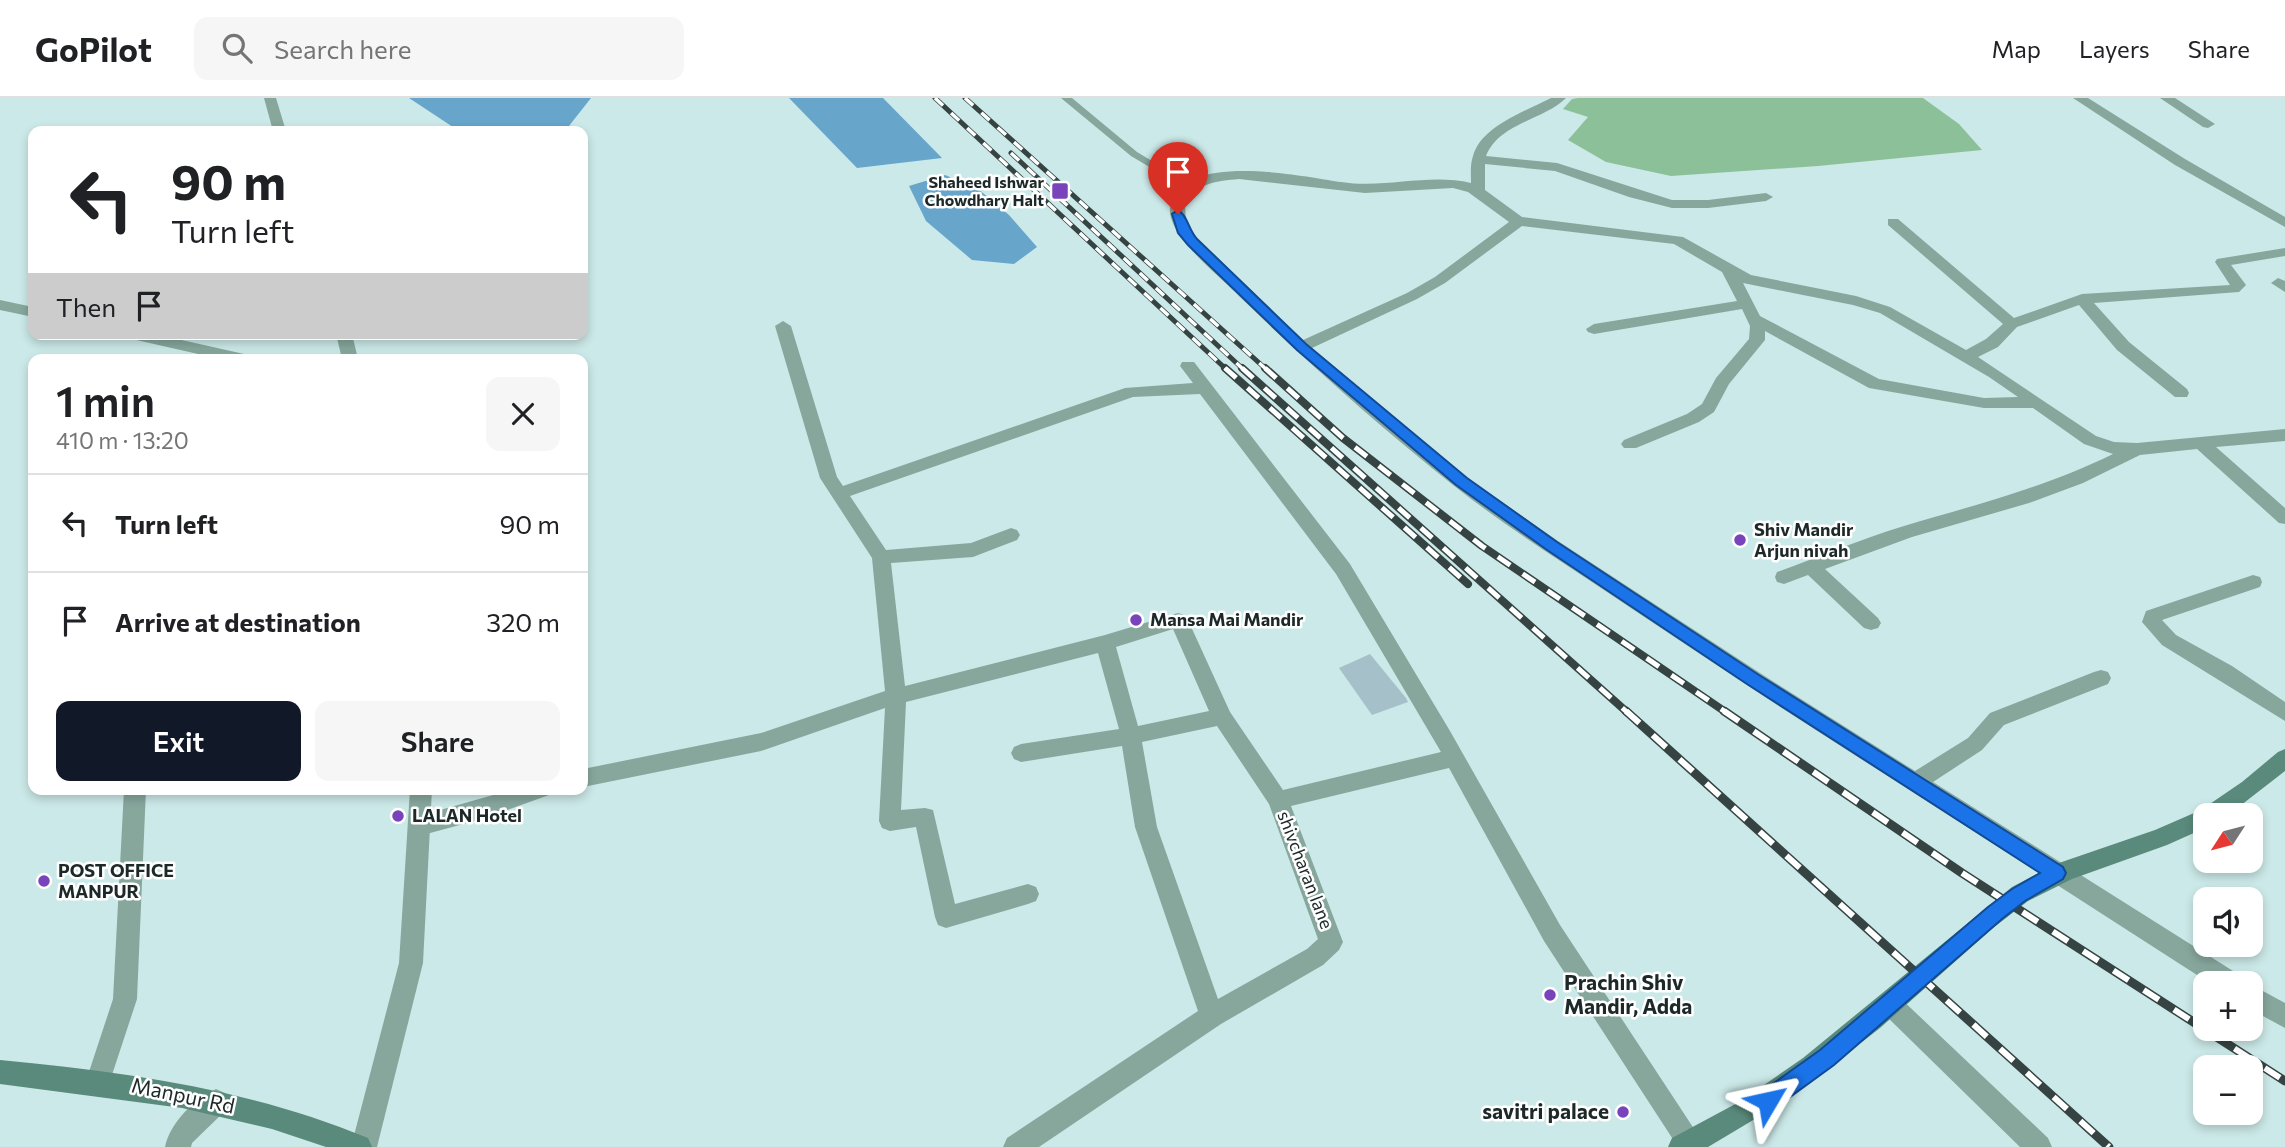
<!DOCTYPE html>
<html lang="en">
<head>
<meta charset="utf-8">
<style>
	:root { --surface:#fff; --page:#f6f6f6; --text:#202124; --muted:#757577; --line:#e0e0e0; --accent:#111827 }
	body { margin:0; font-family:Commissioner,sans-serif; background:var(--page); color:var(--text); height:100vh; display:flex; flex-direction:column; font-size:26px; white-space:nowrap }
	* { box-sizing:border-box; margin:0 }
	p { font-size:23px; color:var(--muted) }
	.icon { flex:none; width:38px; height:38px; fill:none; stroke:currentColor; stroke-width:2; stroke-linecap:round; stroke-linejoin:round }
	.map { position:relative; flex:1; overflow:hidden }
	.sheet { position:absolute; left:28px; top:256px; width:560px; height:441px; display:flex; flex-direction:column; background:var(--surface); border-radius:14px; box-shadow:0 4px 10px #0003 }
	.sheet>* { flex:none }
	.banner { position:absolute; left:28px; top:28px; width:560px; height:214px; border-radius:14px; box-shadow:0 4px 10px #0003; background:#fff; color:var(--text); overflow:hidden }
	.needle { width:46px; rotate:234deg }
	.fabs { position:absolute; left:2193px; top:705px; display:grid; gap:14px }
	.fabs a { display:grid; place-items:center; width:70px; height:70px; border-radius:14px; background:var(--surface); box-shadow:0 4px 10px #0003; font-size:35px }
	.pin { position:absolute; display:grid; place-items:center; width:60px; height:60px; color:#fff; margin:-72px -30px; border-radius:50% 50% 50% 0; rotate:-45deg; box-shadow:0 0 7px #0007 }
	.pin .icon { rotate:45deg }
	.me { position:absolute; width:77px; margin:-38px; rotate:54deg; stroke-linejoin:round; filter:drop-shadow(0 0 5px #0008) }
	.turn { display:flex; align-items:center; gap:24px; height:147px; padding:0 28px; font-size:32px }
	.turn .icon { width:91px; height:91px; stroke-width:2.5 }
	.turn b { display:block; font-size:49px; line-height:60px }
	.then { display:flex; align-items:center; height:66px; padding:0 28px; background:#0003; gap:14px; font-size:26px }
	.round { display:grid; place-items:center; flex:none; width:74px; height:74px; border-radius:14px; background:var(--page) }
	.summary { display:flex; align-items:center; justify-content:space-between; height:119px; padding:0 28px }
	h1 { font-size:42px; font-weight:600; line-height:52px }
	.action { display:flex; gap:14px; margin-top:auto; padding:14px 28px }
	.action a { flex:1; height:80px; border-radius:14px; background:var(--accent); color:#fff; font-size:28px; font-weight:600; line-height:80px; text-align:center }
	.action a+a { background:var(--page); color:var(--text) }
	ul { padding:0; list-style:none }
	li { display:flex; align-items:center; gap:21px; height:98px; padding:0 28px; border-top:2px solid var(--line) }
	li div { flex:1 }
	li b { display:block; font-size:26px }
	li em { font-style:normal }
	header { display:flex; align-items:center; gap:42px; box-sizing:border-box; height:98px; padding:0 35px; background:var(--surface); border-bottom:2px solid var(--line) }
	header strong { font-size:33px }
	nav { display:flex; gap:38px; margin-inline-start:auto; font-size:24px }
	.search { width:490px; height:63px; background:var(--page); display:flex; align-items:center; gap:18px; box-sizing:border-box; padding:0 24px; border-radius:14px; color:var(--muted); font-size:26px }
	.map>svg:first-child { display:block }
	.green { fill:#8cc099 }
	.water { fill:#67a5cb }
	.building { fill:#a5c0c8 }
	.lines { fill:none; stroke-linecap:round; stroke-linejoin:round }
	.service { fill:#87a79d; fill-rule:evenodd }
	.minor { fill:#87a79d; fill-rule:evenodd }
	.tertiary { fill:#87a79d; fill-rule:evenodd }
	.secondary { fill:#598a7b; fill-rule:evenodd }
	.rail-far2-casing { stroke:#354443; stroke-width:5 }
	.rail-far1-casing { stroke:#354443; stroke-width:8 }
	.rail-casing { stroke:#354443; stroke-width:9 }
	.rail-far2 { stroke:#fff; stroke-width:3.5; stroke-dasharray:11; stroke-linecap:butt }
	.rail-far1 { stroke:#fff; stroke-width:5; stroke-dasharray:15; stroke-linecap:butt }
	.rail { stroke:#fff; stroke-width:6; stroke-dasharray:18; stroke-linecap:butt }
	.route { fill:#1a73e8; stroke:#114b97; stroke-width:2 }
	.poi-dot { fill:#7944bb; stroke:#fff; stroke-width:2.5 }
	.labels { text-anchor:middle; stroke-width:5; stroke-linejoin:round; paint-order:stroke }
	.far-poi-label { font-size:16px; font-weight:bold; fill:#1d2928; stroke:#fff; text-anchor:end }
	.poi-label { font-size:18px; font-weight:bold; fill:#1d2928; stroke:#fff; text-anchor:start }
	.street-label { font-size:18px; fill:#1d2928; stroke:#fff }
	.near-poi-label { font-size:21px; font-weight:bold; fill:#1d2928; stroke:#fff; text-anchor:start }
	.near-street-label { font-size:21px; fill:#1d2928; stroke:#fff }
</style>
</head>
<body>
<header>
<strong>GoPilot</strong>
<div class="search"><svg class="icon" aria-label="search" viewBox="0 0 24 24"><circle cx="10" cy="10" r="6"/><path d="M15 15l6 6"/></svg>Search here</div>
<nav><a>Map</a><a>Layers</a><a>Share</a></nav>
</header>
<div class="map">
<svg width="2285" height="1049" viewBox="0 0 2285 1049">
	<rect width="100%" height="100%" fill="#cbe9e8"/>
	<polygon class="green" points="1578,0 1923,0 1959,26 1982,52 1818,68 1671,78 1606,64 1568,42 1588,19 1563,11 1572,1"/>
	<g class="water">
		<polygon points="409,0 591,0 565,33 459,33"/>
		<polygon points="789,0 883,0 942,60 857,70"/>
		<polygon points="945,77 977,90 1009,117 1037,149 1014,166 972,162 926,123 909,88"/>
	</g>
	<polygon class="building" points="1370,556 1406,600 1408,604 1372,617 1339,570"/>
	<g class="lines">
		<polygon class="service" points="1061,0 1072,0 1137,54 1197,90 1188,92 1131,58"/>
		<g class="minor">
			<polygon points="264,0 276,0 286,33 273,33"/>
			<path d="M1551,0h15c-22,22 -67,25 -80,58l71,7 115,37h36l58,-7 7,4 -7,4 -58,7h-36l-43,-11 -74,-26 -70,-7v26l37,27 161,20 68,38 105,21 34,11 76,43 20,-11 17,-15 -115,-99v-6h10l116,99 68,-24 148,-9 -15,-23 2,-3 68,-11v8l-54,9 15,20 -7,7 -145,11 35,39 58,47 2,4 -2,4h-12l-58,-47 -38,-45 -62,22 -19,20 -20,10 118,79 18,6 23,1 148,-14v12l-69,6 69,61v16l-6,-1 -82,-74 -57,6 -57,28 -54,20 -117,34 -87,32 53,49 3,5 -3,5 -7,2 -7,-2 -56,-53 -24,9 -7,-2 -2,-5 2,-5c42,-15 84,-33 127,-46 74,-22 139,-38 209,-72l-29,-10 -51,-36h-49l-115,-20 -104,-57v9l-36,44 -15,28 -15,10 -63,26h-12l-3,-4 3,-4 63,-26 15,-10 14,-26 33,-39 1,-13 -8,-17 -148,25 -6,-2 -2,-3 8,-5 143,-23 -15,-29 -48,-28 -152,-18 -77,57 -28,16 -105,49 155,130 91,63 202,132 155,98 53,-33 22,-25 104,-41 7,-2 7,2 3,6 -3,6 -104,41 -22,25 -49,32 308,194 4,8h-34c-130,-84 -261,-168 -392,-252 -73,-47 -146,-96 -218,-144 -50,-33 -101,-66 -148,-103 -74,-59 -146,-123 -214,-189 -18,-19 -72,-60 -69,-88 8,-59 135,-31 171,-26 44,7 87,-9 130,1 0,-9 -1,-18 2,-27 8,-30 53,-45 78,-58zM1239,81l126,14 88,-5 15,4 41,30 -74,55 -28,16 -104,47 -105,-101 -12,-17 -1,-17c10,-22 32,-24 54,-26zM1743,185l110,22 27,8 109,64 29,20 -34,1 -105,-19 -119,-63z"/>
			<polygon points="2073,0 2088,0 2185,61 2285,119 2285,129 2175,67"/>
			<polygon points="2160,0 2175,0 2215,26 2208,30 2203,29"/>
			<polygon points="2278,180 2285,183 2285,194 2271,185"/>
			<path d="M783,223l8,5 46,151 6,9 282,-98 68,-5 -13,-17 2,-4h12l156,202 100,167 110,194 146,222h-28l-134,-206 -95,-173 -158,38 52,136 -4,8 -16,15 -102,59 -182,123h-36l4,-9 191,-127 -63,-184 -13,-81 -101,16 -7,-3 -3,-6 3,-6 7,-3 98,-15 -21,-76 -192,49 -5,108 24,-2 8,2 22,94 73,-20 8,3 3,7 -3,7 -8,3 -82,24 -8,-3 -3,-8 -19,-90 -26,4 -8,-3 -3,-7 6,-113 -124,43 -178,36v-18l178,-36 124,-42 -13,-133 -52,-80 -45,-152zM1200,296l136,180 105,178 -158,38 -53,-78 -42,-92 -3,-5 -7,-2 -73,22 -200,51 -14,-123 82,-6 44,-17 3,-5 -3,-5 -6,-2 -40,15 -85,7 -36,-54 283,-99zM1173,531l36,82 -71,15 -22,-79zM1217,628l52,78 49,135 -11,10 -89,50 -61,-172 -15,-85z"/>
			<polygon points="336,236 352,236 358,261 342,261"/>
			<polygon points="2253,477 2260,479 2262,484 2260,489 2162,522 2176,537 2232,568 2285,604 2285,623 2162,547 2142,524 2146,513"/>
			<polygon points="124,691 146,691 137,901 110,983 107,992 98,995 89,992 86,983 113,901"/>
			<polygon points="514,691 552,691 549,697 482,721 419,738 411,735 408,728 411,721 419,718"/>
			<polygon points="2250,886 2285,905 2285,930 2250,911"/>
			<polygon points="1890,894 1898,898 2048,1040 2052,1049 2020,1049 1882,914 1878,906 1882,898"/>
			<path d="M216,991l9,4 4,9 -4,9 -33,32 -1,4h-26c5,-24 29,-48 51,-58z"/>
		</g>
		<g class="tertiary">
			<polygon points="0,202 33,209 33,219 0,212"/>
			<polygon points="124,236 155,236 244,256 252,261 220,261 132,241"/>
			<polygon points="410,691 432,691 423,865 377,1049 351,1049 399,865"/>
		</g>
		<g class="secondary">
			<polygon points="2285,651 2285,673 2227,718 2205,718 2205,730 2167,747 2072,781 2028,803 1993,830 1880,930 1790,1000 1708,1049 1668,1049 1672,1040 1741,1003 1803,960 2012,789 2056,766 2155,732 2201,712 2242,684 2278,654"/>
			<path d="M0,962c126,12 250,29 368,78l4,9h-46l-54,-18 -90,-21 -182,-24z"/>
		</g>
		<g class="rail-far2-casing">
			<g id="rail-far2">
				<polyline points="935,0 1227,272"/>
				<polyline points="965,0 1267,272"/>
				<polyline points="1011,55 1244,272"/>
			</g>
		</g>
		<g class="rail-far1-casing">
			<g id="rail-far1">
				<polyline points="1225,270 1468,486"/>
				<polyline points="1242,270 1628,615"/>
				<polyline points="1265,270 1343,340 1482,448 1727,615"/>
			</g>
		</g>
		<g class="rail-casing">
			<g id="rail">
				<polyline points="1626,613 2109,1049"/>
				<polyline points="1724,613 1962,775 2285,983"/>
			</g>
		</g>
		<use href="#rail-far2" class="rail-far2"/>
		<use href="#rail-far1" class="rail-far1"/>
		<use href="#rail" class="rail"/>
	</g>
	<path class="route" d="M1178,112c9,4 11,21 19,29l109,105 161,134 90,64 202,133 304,192 3,6 -3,6 -38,22 -23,18 -168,146 -59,43 -7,3 -8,-3 -3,-7 3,-8 60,-43 168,-143 24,-18 28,-16 -293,-189 -200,-134 -91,-65 -159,-135 -109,-105 -10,-12 -6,-19z"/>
	<g class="poi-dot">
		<rect x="1051" y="84" width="18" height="18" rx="3.5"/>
		<circle cx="1740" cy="442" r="7"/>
		<circle cx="1136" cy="522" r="7"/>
		<circle cx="398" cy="718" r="7"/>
		<circle cx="44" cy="783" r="7"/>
		<circle cx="1550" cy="897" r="7"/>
		<circle cx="1623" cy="1014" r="7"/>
	</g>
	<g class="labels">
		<g class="far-poi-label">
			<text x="1044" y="90">Shaheed Ishwar<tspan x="1044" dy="18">Chowdhary Halt</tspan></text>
		</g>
		<g class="poi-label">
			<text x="1754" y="438">Shiv Mandir<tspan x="1754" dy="21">Arjun nivah</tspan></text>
			<text x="1150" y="528">Mansa Mai Mandir</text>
			<text x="412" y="724">LALAN Hotel</text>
			<text x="58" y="779">POST OFFICE<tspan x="58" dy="21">MANPUR</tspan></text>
		</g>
		<g class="street-label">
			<text transform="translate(1305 772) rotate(69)" y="6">shivcharan lane</text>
		</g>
		<g class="near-poi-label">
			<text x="1564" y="892">Prachin Shiv<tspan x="1564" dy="24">Mandir, Adda</tspan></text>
			<text x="1609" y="1021" text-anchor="end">savitri palace</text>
		</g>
		<g class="near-street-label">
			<text transform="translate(183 998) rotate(12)" y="7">Manpur Rd</text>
		</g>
	</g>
</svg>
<div class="fabs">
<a><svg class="needle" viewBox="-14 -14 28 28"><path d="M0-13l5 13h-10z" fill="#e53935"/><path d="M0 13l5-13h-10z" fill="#757577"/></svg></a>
<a><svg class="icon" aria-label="sound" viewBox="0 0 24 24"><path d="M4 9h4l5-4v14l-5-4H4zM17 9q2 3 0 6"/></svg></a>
<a>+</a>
<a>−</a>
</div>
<div class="pin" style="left:1178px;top:116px;background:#d93025"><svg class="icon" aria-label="arrive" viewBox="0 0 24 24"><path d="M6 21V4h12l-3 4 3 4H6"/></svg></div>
<svg class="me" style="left:1768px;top:1003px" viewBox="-20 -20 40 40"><path d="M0-17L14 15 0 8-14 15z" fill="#1a73e8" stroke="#fff" stroke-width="4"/></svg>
<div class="banner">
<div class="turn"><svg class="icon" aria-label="left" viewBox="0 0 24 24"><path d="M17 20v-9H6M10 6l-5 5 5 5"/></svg><div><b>90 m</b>Turn left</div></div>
<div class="then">Then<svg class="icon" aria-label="arrive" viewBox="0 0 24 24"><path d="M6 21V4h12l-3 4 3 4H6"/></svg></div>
</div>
<section class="sheet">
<div class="summary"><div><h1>1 min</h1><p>410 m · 13:20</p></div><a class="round"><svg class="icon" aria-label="close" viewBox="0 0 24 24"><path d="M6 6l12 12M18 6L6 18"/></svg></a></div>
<ul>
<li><svg class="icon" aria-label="left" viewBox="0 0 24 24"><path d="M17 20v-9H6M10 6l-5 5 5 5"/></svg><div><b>Turn left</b></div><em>90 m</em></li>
<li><svg class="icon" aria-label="arrive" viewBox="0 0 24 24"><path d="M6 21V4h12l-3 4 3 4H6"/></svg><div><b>Arrive at destination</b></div><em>320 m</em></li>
</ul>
<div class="action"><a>Exit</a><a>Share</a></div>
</section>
</div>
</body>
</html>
